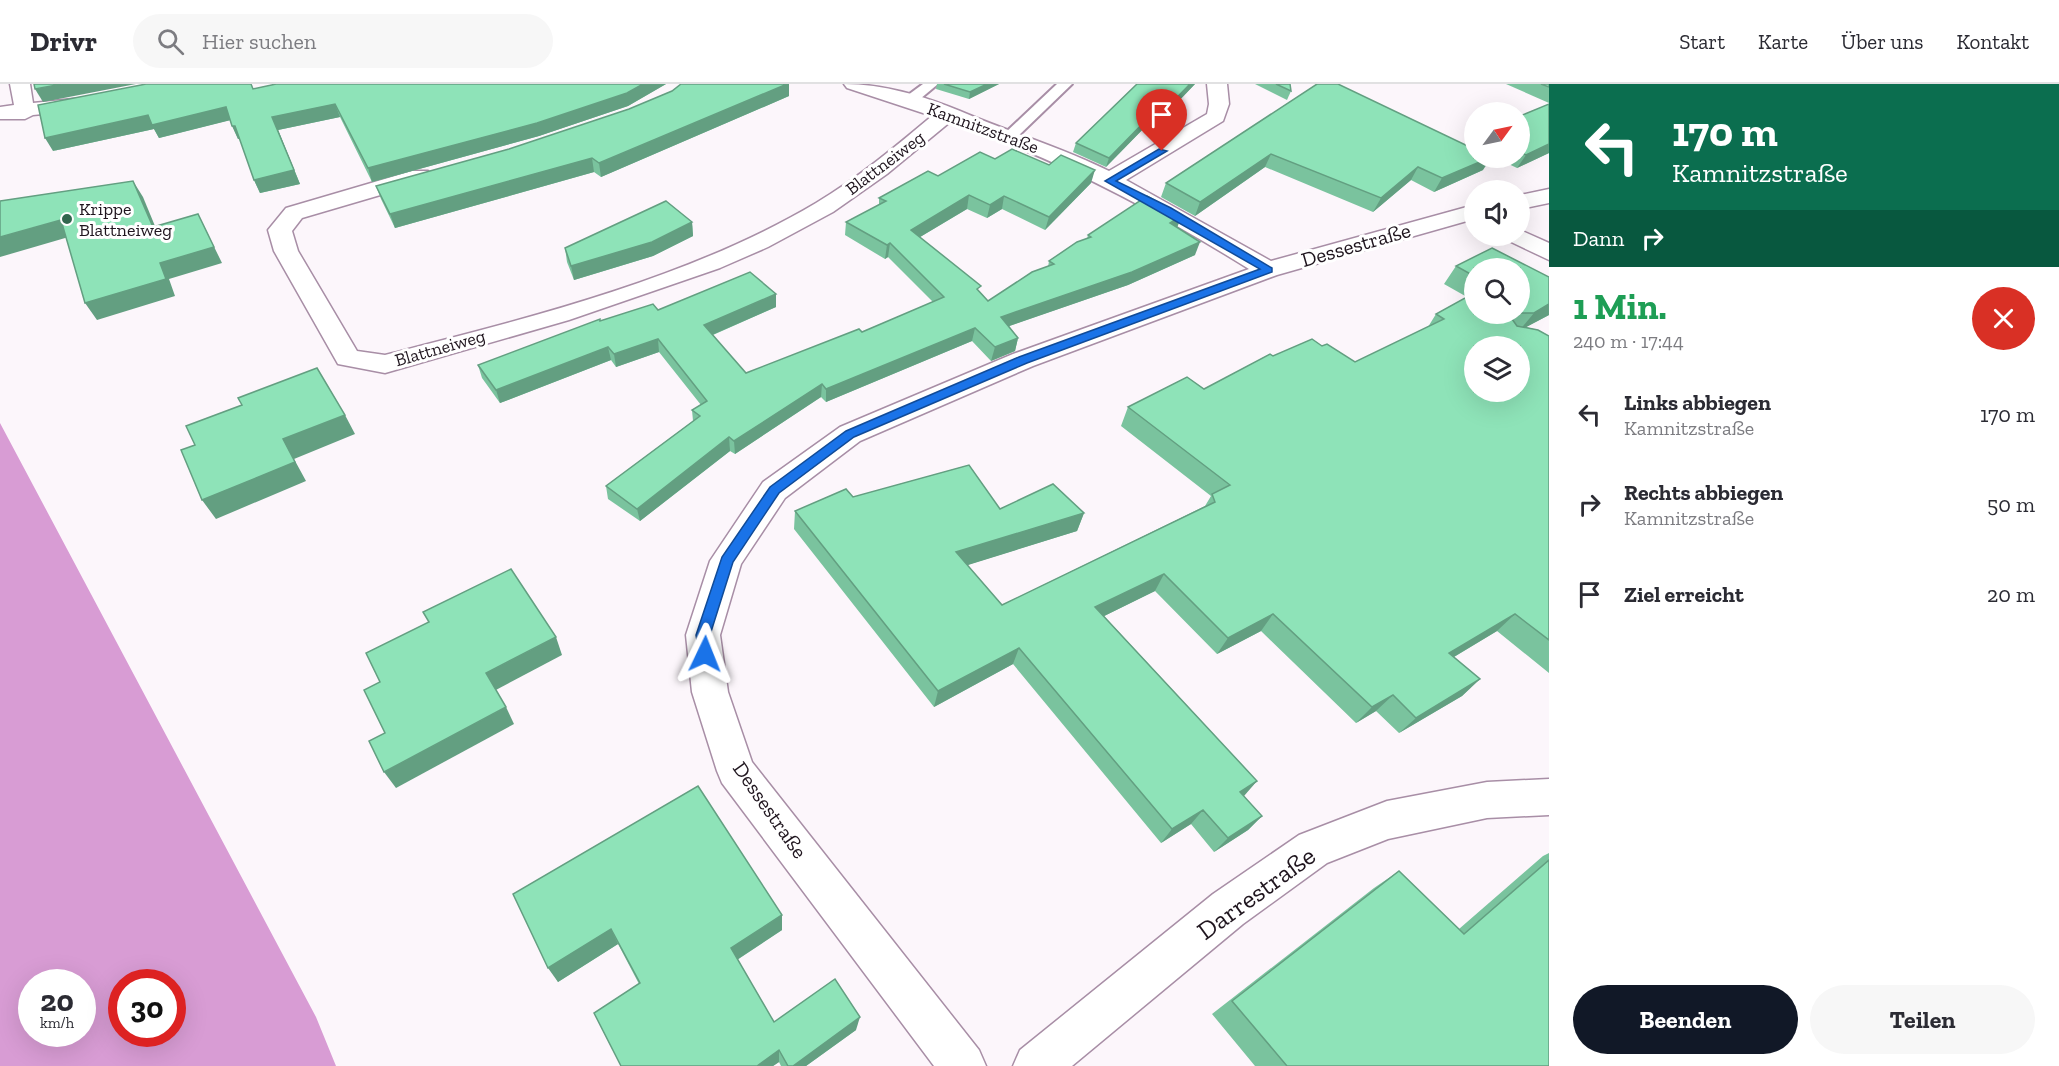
<!DOCTYPE html>
<html lang="de">
<head>
<meta charset="utf-8">
<style>
	:root { --surface:#fff; --page:#f7f7f7; --text:#2b2b33; --muted:#7c7c81; --line:#e1e1e2; --accent:#111827 }
	body { margin:0; font-family:"Zilla Slab",serif; background:var(--page); color:var(--text); height:100vh; display:flex; flex-direction:column; font-size:22px; white-space:nowrap }
	* { box-sizing:border-box; margin:0 }
	p { font-size:20px; color:var(--muted) }
	.icon { flex:none; width:33px; height:33px; fill:none; stroke:currentColor; stroke-width:2; stroke-linecap:round; stroke-linejoin:round }
	.map { position:relative; flex:1; overflow:hidden }
	.drawer { display:flex; flex-direction:column; background:var(--surface); width:510px }
	.drawer>* { flex:none }
	.hud { background:#0b6e4f; color:#fff; overflow:hidden }
	.needle { width:39px; rotate:57deg }
	.tools { position:absolute; left:1464px; top:18px; display:grid; gap:12px }
	.tools a { display:grid; place-items:center; width:66px; height:66px; border-radius:50%; background:var(--surface); box-shadow:0 6px 24px #0002; font-size:30px }
	.speed { position:absolute; left:18px; top:885px; display:flex; gap:12px; font-size:30px; font-weight:700; text-align:center }
	.speed>* { display:grid; place-content:center; width:78px; height:78px; border-radius:50%; background:var(--surface); box-shadow:0 6px 24px #0002; line-height:1 }
	.speed small { font-size:15px; font-weight:400 }
	.speed .limit { border:9px solid #d22; background:#fff; color:#111 }
	.pin { position:absolute; display:grid; place-items:center; width:51px; height:51px; color:#fff; margin:-62px -26px; border-radius:50% 50% 50% 0; rotate:-45deg; box-shadow:0 0 6px #0007 }
	.pin .icon { rotate:45deg }
	.me { position:absolute; width:66px; margin:-33px; rotate:2deg; stroke-linejoin:round; filter:drop-shadow(0 0 4px #0008) }
	.turn { display:flex; align-items:center; gap:21px; height:126px; padding:0 24px; font-size:27px }
	.turn .icon { width:78px; height:78px; stroke-width:2.5 }
	.turn b { display:block; font-size:42px; line-height:51px }
	.then { display:flex; align-items:center; height:57px; padding:0 24px; background:#0003; gap:12px; font-size:22px }
	.round { display:grid; place-items:center; flex:none; width:63px; height:63px; border-radius:32px; background:var(--page) }
	.overview { display:flex; align-items:center; justify-content:space-between; height:102px; padding:0 24px }
	h1 { font-size:36px; font-weight:700; line-height:45px; color:#1e9e55 }
	.cta { display:flex; gap:12px; margin-top:auto; padding:12px 24px }
	.cta a { flex:1; height:69px; border-radius:36px; background:var(--accent); color:#fff; font-size:24px; font-weight:700; line-height:69px; text-align:center }
	.cta a+a { background:var(--page); color:var(--text) }
	ul { padding:0; list-style:none }
	li { display:flex; align-items:center; gap:18px; height:90px; padding:0 24px }
	li div { flex:1 }
	li b { display:block; font-size:22px }
	li em { font-style:normal }
	header { display:flex; align-items:center; gap:36px; box-sizing:border-box; height:84px; padding:0 30px; background:var(--surface); border-bottom:2px solid var(--line) }
	header strong { font-size:28px }
	nav { display:flex; gap:33px; margin-inline-start:auto; font-size:21px }
	.search { width:420px; height:54px; background:var(--page); display:flex; align-items:center; gap:15px; box-sizing:border-box; padding:0 21px; border-radius:33px; color:var(--muted); font-size:22px }
	main { display:flex; flex:1; min-height:0 }
	.map>svg:first-child { display:block }
	.forest { fill:#d89cd4; fill-rule:evenodd }
	.lines { fill:none; stroke-linecap:round; stroke-linejoin:round }
	.lane-casing { stroke:#a88ea6; stroke-width:4 }
	.street-casing { stroke:#a88ea6; stroke-width:3 }
	.lane { fill:#fff; fill-rule:evenodd }
	.street { fill:#fff; fill-rule:evenodd }
	.wall { fill:#7ac39e; fill-rule:evenodd }
	.shaded-wall { fill:#639f81 }
	.building { fill:#8ee3b8; stroke:#639f81; stroke-width:1.5; fill-rule:evenodd }
	.route { fill:#1a73e8; stroke:#114b97; stroke-width:1.5 }
	.poi-dot { fill:#31674e; stroke:#fff; stroke-width:2 }
	.labels { text-anchor:middle; stroke-width:6; stroke-linejoin:round; paint-order:stroke }
	.far-street-label { font-size:18px; fill:#1f151e; stroke:#fff }
	.far-poi-label { font-size:18px; fill:#1f151e; stroke:#fff; text-anchor:start }
	.street-label { font-size:21px; fill:#1f151e; stroke:#fff }
	.near-street-label { font-size:26px; fill:#1f151e; stroke:#fff }
</style>
</head>
<body>
<header>
<strong>Drivr</strong>
<div class="search"><svg class="icon" aria-label="search" viewBox="0 0 24 24"><circle cx="10" cy="10" r="6"/><path d="M15 15l6 6"/></svg>Hier suchen</div>
<nav><a>Start</a><a>Karte</a><a>Über uns</a><a>Kontakt</a></nav>
</header>
<main>
<div class="map">
<svg width="1549" height="982" viewBox="0 0 1549 982">
	<rect width="100%" height="100%" fill="#fcf6fb"/>
	<path class="forest" d="M0,339l316,594 20,49h-336zM32,898h50v52h-50zM122,898h50v52h-50z"/>
	<g class="lines">
		<g class="lane-casing">
			<g id="lane">
				<polygon points="923,0 938,0 914,20 904,20 904,14"/>
				<polygon points="1057,0 1072,0 1014,56 1004,56 1004,50"/>
			</g>
		</g>
		<g class="street-casing">
			<g id="street">
				<polygon points="10,0 30,0 33,19 83,14 90,16 93,20 90,24 83,26 33,31 25,35 0,35 0,23 14,21"/>
				<path d="M844,0c39,0 80,12 116,27 49,21 101,36 149,60l98,-57 2,-10 -2,-20h20l2,20 -6,17 -97,59 145,81 203,-56v14l-197,56 -244,91 -173,75 -75,57 -44,66 -21,71 8,57 24,70 227,288 7,16h-52l-212,-283 -5,-12 -25,-79 -6,-57 24,-74 53,-79 77,-55 173,-73 236,-85c-96,-60 -193,-111 -299,-147l-63,52 -54,38 -65,35 -48,21 -151,52 -184,53 -47,-9 -64,-113 -6,-21 18,-22 126,-37h16l3,5 -3,5 -126,37 -10,13 6,20 59,100 28,4c144,-37 303,-76 431,-152 42,-25 79,-56 116,-87l-85,-28z"/>
				<polygon points="1549,105 1549,119 1520,125 1520,111"/>
				<polygon points="1520,146 1549,159 1549,176 1509,157 1506,152 1520,152"/>
				<polygon points="1549,695 1549,731 1487,734 1388,755 1327,779 1243,840 1072,982 1013,982 1020,966 1213,810 1299,751 1387,717 1487,698"/>
			</g>
		</g>
		<use href="#lane" class="lane"/>
		<use href="#street" class="street"/>
	</g>
	<g class="wall">
		<polygon points="276,0 666,0 628,22 539,52 372,98 340,33 278,46 300,100 260,109 254,96 240,55 238,55 230,36 159,54 154,45 53,67 253,5"/>
		<polygon points="681,0 789,0 789,12 601,93 594,88 395,144 381,115 376,102 509,65 629,25 672,7"/>
		<polygon points="937,0 999,0 969,15 936,5"/>
		<polygon points="1137,0 1195,0 1153,44 1146,42 1106,83 1073,68 1076,59"/>
		<polygon points="1255,0 1290,0 1291,7 1287,16"/>
		<polygon points="1317,0 1483,86 1434,108 1411,96 1373,128 1265,83 1195,132 1161,113 1166,99"/>
		<polygon points="1506,0 1549,0 1549,19"/>
		<polygon points="1549,20 1549,69 1517,84 1496,74 1520,74 1520,32"/>
		<polygon points="995,75 1091,99 1045,146 1002,125 987,134 967,125 920,153 980,208 988,217 1048,183 1049,177 1087,155 1088,151 1177,144 1195,171 1128,201 1009,242 1018,254 1015,267 991,277 972,257 826,318 821,313 735,370 730,367 640,437 608,415 606,402 693,337 692,326 701,321 659,268 616,283 611,276 500,319 482,294 478,281 600,237 658,226 776,223 713,251 746,289 862,248 933,218 888,173 885,175 845,151 846,138 879,121 879,114 938,92"/>
		<polygon points="692,138 693,152 653,172 574,196 567,178 565,164"/>
		<path d="M1492,164l57,29v38l-23,12 12,3 11,6v337l-52,-42 -43,26 26,22 -18,17 -63,37 -23,-22 -20,12 -95,-92 -44,23 -62,-63 -51,25 153,165 -14,15 19,20 -14,14 -34,22 -23,-28 -30,19 -148,-179 -79,43 -140,-178 1,-18 51,-22 7,8 116,-32 31,44 53,-25 31,29 -7,18 -110,34 35,40 203,-99 6,-10 -90,-70 7,-19 59,-30 17,12 66,-35 3,2 39,-17 10,7 5,-2 28,18 73,-35 8,-13 31,-17 -23,-13 12,-18zM1474,184h46v46h-46zM1474,262h46v46h-46z"/>
		<polygon points="1549,769 1549,982 1255,982 1212,930 1374,804 1399,787 1459,845 1543,772"/>
		<polygon points="513,810 782,846 737,876 774,938 856,946 806,982 781,982 779,978 773,982 621,982 639,900 618,860 558,898"/>
	</g>
	<g class="shaded-wall">
		<polygon points="62,0 136,0 43,18 35,5"/>
		<polygon points="643,0 666,0 628,22 539,52 372,98 368,84"/>
		<polygon points="787,0 789,0 789,12 601,93 599,79"/>
		<polygon points="987,0 999,0 969,15 970,8"/>
		<polygon points="1190,0 1195,0 1153,44 1155,36"/>
		<polygon points="335,20 340,33 278,46 300,100 260,109 254,96 272,33"/>
		<polygon points="226,23 231,36 159,54 154,45 53,67 45,54 148,31"/>
		<polygon points="1148,34 1146,42 1106,83 1109,74"/>
		<polygon points="232,42 235,42 241,55 238,55"/>
		<polygon points="1549,60 1549,69 1517,84 1526,71"/>
		<polygon points="1271,70 1265,83 1195,132 1200,118"/>
		<polygon points="592,74 594,88 395,144 390,130"/>
		<polygon points="1489,74 1491,74 1483,86 1434,108 1442,94"/>
		<polygon points="1418,83 1411,96 1373,128 1381,114"/>
		<polygon points="1095,86 1091,99 1045,146 1049,133"/>
		<polygon points="133,97 143,113 162,159 153,143"/>
		<polygon points="969,111 967,125 910,159 911,146"/>
		<polygon points="1004,112 1002,125 987,134 990,121"/>
		<polygon points="198,130 222,179 169,195 175,212 97,236 85,219 160,179"/>
		<polygon points="1182,131 1177,144 1170,139"/>
		<polygon points="61,136 72,152 0,173 0,153"/>
		<polygon points="692,138 693,152 653,172 574,196 571,182"/>
		<polygon points="1200,158 1195,171 1128,201 998,246 1001,233"/>
		<polygon points="890,159 888,173 885,175 887,161"/>
		<polygon points="776,210 776,223 705,254 704,241"/>
		<polygon points="1549,220 1549,231 1519,247 1534,229"/>
		<polygon points="975,244 972,257 826,318 826,305"/>
		<polygon points="1018,254 1015,267 991,277 995,263"/>
		<polygon points="658,255 659,268 616,283 614,270"/>
		<polygon points="608,263 611,276 500,319 496,306"/>
		<polygon points="822,300 821,313 735,370 734,357"/>
		<polygon points="345,331 355,350 294,375 306,397 216,435 202,416 283,355"/>
		<polygon points="729,353 730,367 640,437 637,425"/>
		<polygon points="1084,429 1077,447 952,486 956,468"/>
		<polygon points="1164,490 1155,507 1088,540 1095,523"/>
		<polygon points="1273,530 1261,547 1217,570 1228,554"/>
		<polygon points="1515,530 1497,547 1432,586 1449,569"/>
		<polygon points="556,553 562,571 494,607 486,589"/>
		<polygon points="1019,564 1013,580 934,623 938,607"/>
		<polygon points="1480,595 1462,612 1399,649 1416,634"/>
		<polygon points="1393,611 1376,627 1356,639 1372,623"/>
		<polygon points="506,623 514,640 396,704 384,688"/>
		<polygon points="1257,697 1244,712 1226,723 1240,708"/>
		<polygon points="1203,726 1191,740 1161,759 1172,745"/>
		<polygon points="1262,732 1248,746 1214,768 1228,754"/>
		<polygon points="782,831 782,846 732,879 731,864"/>
		<polygon points="611,845 618,860 558,898 548,884"/>
		<polygon points="860,933 856,946 806,982 793,982"/>
		<polygon points="779,966 779,978 773,982 757,982"/>
	</g>
	<g class="building">
		<polygon points="34,0 62,0 35,5"/>
		<polygon points="146,0 251,0 253,5 276,0 643,0 627,9 537,39 368,84 335,20 272,33 294,86 254,96 235,42 232,42 226,23 152,41 148,31 45,54 38,21"/>
		<polygon points="681,0 787,0 599,79 592,74 390,130 376,102 509,65 629,25 672,7"/>
		<polygon points="944,0 987,0 970,8"/>
		<polygon points="1137,0 1190,0 1155,36 1148,34 1109,74 1076,59"/>
		<polygon points="1276,0 1290,0 1291,7"/>
		<polygon points="1317,0 1338,0 1474,65 1474,74 1489,74 1442,94 1418,83 1381,114 1271,70 1200,118 1166,99"/>
		<polygon points="1541,0 1549,0 1549,3"/>
		<polygon points="1549,20 1549,60 1526,71 1520,68 1520,32"/>
		<polygon points="1012,65 1049,81 1061,71 1095,86 1049,133 1004,112 990,121 969,111 911,146 981,202 977,205 988,217 1032,188 1054,180 1049,177 1077,158 1091,153 1088,151 1147,112 1182,131 1170,139 1200,158 1132,188 1001,233 1018,254 995,263 975,244 826,305 822,300 734,357 729,353 637,425 606,402 700,332 692,326 707,317 658,255 614,270 608,263 496,306 478,281 600,235 600,237 653,220 658,226 750,188 776,210 704,241 746,289 859,245 862,248 944,213 890,159 887,161 846,138 886,117 879,114 928,87 938,92 980,68 995,75"/>
		<polygon points="133,97 153,143 198,130 214,163 160,179 166,195 85,219 61,136 0,153 0,117"/>
		<polygon points="666,117 692,138 652,158 571,182 565,164"/>
		<polygon points="1492,164 1549,193 1549,220 1534,229 1520,229 1520,184 1474,184 1474,192 1456,182"/>
		<path d="M1474,209v21h42l-4,5 5,7 21,4 11,6v304l-34,-26 -66,39 31,26 -64,39 -23,-23 -21,12 -99,-93 -45,24 -64,-64 -69,33 162,174 -17,11 22,24 -34,22 -25,-28 -31,19 -153,-181 -81,43 -143,-180 51,-22 7,8 116,-32 31,44 53,-25 31,29 -128,39 46,53 213,-103 -3,-8 18,-9 -102,-78 59,-30 17,12 66,-35 3,2 39,-17 10,7 5,-2 28,18 89,-43 -8,-5zM1474,262h46v46h-46z"/>
		<polygon points="317,284 345,331 283,355 295,378 202,416 181,366 195,361 186,342 242,321 238,314"/>
		<polygon points="511,485 556,553 486,589 506,623 384,688 369,657 385,649 364,606 380,598 366,569 429,538 423,528"/>
		<polygon points="698,702 782,831 731,864 774,938 835,895 860,933 793,982 788,982 779,966 757,982 621,982 594,929 640,899 611,845 548,884 513,810"/>
		<polygon points="1549,776 1549,982 1287,982 1232,917 1399,787 1464,850"/>
	</g>
	<polygon class="route" points="1159,65 1167,67 1116,97 1171,124 1272,184 1272,188 1027,279 854,353 779,409 733,478 710,551 712,570 705,576 700,574 696,551 722,473 770,403 846,347 1019,273 1260,185 1105,97"/>
	<circle class="poi-dot" cx="67" cy="135" r="6"/>
	<g class="labels">
		<g class="far-street-label">
			<text transform="translate(983 44) rotate(20)" y="6">Kamnitzstraße</text>
			<text transform="translate(885 79) rotate(-37)" y="6">Blattneiweg</text>
			<text transform="translate(440 264) rotate(-16)" y="6">Blattneiweg</text>
		</g>
		<g class="far-poi-label">
			<text x="79" y="131">Krippe<tspan x="79" dy="21">Blattneiweg</tspan></text>
		</g>
		<g class="street-label">
			<text transform="translate(1356 161) rotate(-16)" y="7">Dessestraße</text>
			<text transform="translate(770 726) rotate(55)" y="7">Dessestraße</text>
		</g>
		<g class="near-street-label">
			<text transform="translate(1256 809) rotate(-36)" y="9">Darrestraße</text>
		</g>
	</g>
</svg>
<div class="tools">
<a><svg class="needle" viewBox="-14 -14 28 28"><path d="M0-13l5 13h-10z" fill="#e53935"/><path d="M0 13l5-13h-10z" fill="#7c7c81"/></svg></a>
<a><svg class="icon" aria-label="sound" viewBox="0 0 24 24"><path d="M4 9h4l5-4v14l-5-4H4zM17 9q2 3 0 6"/></svg></a>
<a><svg class="icon" aria-label="search" viewBox="0 0 24 24"><circle cx="10" cy="10" r="6"/><path d="M15 15l6 6"/></svg></a>
<a><svg class="icon" aria-label="layers" viewBox="0 0 24 24"><path d="M12 4l9 5-9 5-9-5zM3 14l9 5 9-5"/></svg></a>
</div>
<div class="speed"><div>20<small>km/h</small></div><div class="limit">30</div></div>
<div class="pin" style="left:1162px;top:67px;background:#d93025"><svg class="icon" aria-label="arrive" viewBox="0 0 24 24"><path d="M6 21V4h12l-3 4 3 4H6"/></svg></div>
<svg class="me" style="left:705px;top:570px" viewBox="-20 -20 40 40"><path d="M0-17L14 15 0 8-14 15z" fill="#1a73e8" stroke="#fff" stroke-width="4"/></svg>
</div>
<section class="drawer">
<div class="hud">
<div class="turn"><svg class="icon" aria-label="left" viewBox="0 0 24 24"><path d="M17 20v-9H6M10 6l-5 5 5 5"/></svg><div><b>170 m</b>Kamnitzstraße</div></div>
<div class="then">Dann<svg class="icon" aria-label="right" viewBox="0 0 24 24"><path d="M7 20v-9h11M14 6l5 5-5 5"/></svg></div>
</div>
<div class="overview"><div><h1>1 Min.</h1><p>240 m · 17:44</p></div><a class="round" style="background:#d93025;color:#fff"><svg class="icon" aria-label="close" viewBox="0 0 24 24"><path d="M6 6l12 12M18 6L6 18"/></svg></a></div>
<ul>
<li><svg class="icon" aria-label="left" viewBox="0 0 24 24"><path d="M17 20v-9H6M10 6l-5 5 5 5"/></svg><div><b>Links abbiegen</b><p>Kamnitzstraße</p></div><em>170 m</em></li>
<li><svg class="icon" aria-label="right" viewBox="0 0 24 24"><path d="M7 20v-9h11M14 6l5 5-5 5"/></svg><div><b>Rechts abbiegen</b><p>Kamnitzstraße</p></div><em>50 m</em></li>
<li><svg class="icon" aria-label="arrive" viewBox="0 0 24 24"><path d="M6 21V4h12l-3 4 3 4H6"/></svg><div><b>Ziel erreicht</b></div><em>20 m</em></li>
</ul>
<div class="cta"><a>Beenden</a><a>Teilen</a></div>
</section>
</main>
</body>
</html>
